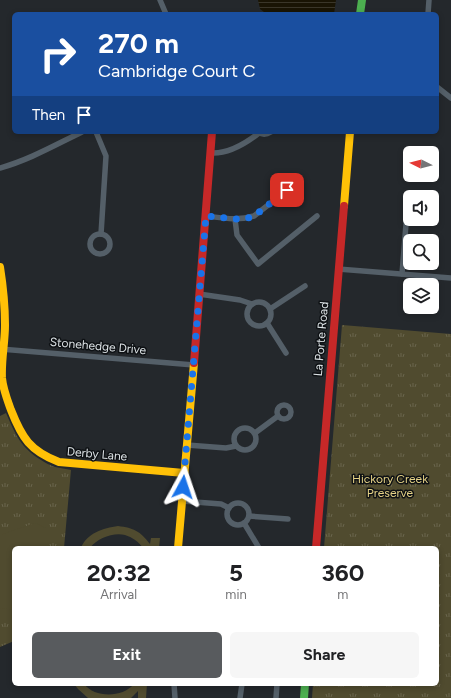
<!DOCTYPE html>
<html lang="en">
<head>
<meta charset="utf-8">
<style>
	:root { --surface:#fff; --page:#f6f6f6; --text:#202124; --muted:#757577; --accent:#585b5e }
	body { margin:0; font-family:Figtree,sans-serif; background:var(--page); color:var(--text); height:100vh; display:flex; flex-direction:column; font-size:15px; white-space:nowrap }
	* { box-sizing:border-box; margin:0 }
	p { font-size:13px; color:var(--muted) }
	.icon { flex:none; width:22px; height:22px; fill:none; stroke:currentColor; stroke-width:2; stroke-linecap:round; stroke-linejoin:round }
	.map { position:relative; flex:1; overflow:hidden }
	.drawer { position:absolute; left:12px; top:546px; width:427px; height:140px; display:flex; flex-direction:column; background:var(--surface); border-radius:6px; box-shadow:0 2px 6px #0003 }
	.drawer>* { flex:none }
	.banner { position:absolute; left:12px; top:12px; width:427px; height:122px; border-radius:6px; box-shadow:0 2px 6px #0003; background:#1a4fa0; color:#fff; overflow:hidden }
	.needle { width:26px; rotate:276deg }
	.tools { position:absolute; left:403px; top:146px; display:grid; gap:8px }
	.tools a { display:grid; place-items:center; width:36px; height:36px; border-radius:6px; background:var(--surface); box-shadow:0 2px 6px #0003; font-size:20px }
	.pin { position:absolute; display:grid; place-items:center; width:34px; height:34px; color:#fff; margin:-17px; border-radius:8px; box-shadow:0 2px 6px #0006 }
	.me { position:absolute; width:44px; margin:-22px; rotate:5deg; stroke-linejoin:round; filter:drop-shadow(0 0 3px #0008) }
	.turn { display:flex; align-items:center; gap:14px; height:84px; padding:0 20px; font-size:18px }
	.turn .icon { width:52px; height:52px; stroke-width:2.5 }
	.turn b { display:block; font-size:28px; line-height:34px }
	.then { display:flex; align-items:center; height:38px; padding:0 20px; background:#0003; gap:8px; font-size:15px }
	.eta { display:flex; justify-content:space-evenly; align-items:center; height:68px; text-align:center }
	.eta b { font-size:24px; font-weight:700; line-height:28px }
	.action { display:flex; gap:8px; margin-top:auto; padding:8px 20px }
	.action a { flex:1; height:46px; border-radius:6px; background:var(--accent); color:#fff; font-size:16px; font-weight:700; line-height:46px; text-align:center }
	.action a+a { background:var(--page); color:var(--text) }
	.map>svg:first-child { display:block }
	.park { fill:url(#park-tufts) }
	.garden { fill:#504b2f }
	.water { fill:url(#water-rules) }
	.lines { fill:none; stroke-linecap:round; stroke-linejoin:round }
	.street { stroke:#545f68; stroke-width:5.5 }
	.fast { stroke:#4caf50; stroke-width:8 }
	.slow { stroke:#ffc107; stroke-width:8 }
	.jam { stroke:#c62828; stroke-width:8 }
	.route { stroke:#1a73e8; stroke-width:7; stroke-dasharray:0 12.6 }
	.labels { text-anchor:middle; stroke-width:3; stroke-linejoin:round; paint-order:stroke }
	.street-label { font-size:12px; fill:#dde3e6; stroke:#0e1114 }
	.park-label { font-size:12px; fill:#e5d286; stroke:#0e1114 }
</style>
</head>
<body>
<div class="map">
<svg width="451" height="698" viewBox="0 0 451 698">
	<defs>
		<pattern id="park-tufts" width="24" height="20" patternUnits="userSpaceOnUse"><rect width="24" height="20" fill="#504b2f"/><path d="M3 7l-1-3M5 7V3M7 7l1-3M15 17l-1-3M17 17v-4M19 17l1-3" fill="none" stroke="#69654d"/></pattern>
		<pattern id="water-rules" width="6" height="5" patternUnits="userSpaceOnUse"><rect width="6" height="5" fill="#191404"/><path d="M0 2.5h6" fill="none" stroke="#3a3629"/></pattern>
	</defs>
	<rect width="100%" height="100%" fill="#24282c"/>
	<g class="park">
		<polygon points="342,325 451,334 451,698 312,698 313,684 437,684 437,548 324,548"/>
		<path d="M6,413c9,21 15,35 35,47 4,3 9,5 14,7 5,1 11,2 16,3l-7,78h-50v93l-14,6v-231z"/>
	</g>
	<g class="garden">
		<polygon points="35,523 46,528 46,548 14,548 14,610 0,608 0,537 3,534"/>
		<path d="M118,526c16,2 22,5 32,18l1,-6h9l-1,10h-16c-4,-6 -11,-11 -18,-13 -11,-3 -28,3 -35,13h-9c6,-15 22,-20 37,-22z"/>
		<path d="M74,684h10c11,14 38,14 50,0h13l-1,14h-8v-7l-7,7h-43l-10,-9z"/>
	</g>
	<polygon class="water" points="258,0 336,0 334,14 264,14 264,12 260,9"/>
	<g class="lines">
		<g class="street">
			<polyline points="160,0 166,14"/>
			<polyline points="428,14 429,0"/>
			<polyline points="437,87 451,98"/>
			<polyline points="96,132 106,156 101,234"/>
			<path d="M258,132c4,3 8,3 13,0"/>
			<path d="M211,153c18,1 34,-9 48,-20"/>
			<path d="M0,168c29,-8 55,-23 82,-36"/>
			<path d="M206,216c17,2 31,5 48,0l45,-35"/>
			<polyline points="235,219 237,235 258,264 317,216"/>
			<circle cx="100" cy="244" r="10"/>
			<polyline points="338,269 451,278"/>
			<polyline points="402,274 407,212"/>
			<polyline points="199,294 240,300 252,304"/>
			<circle cx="259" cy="314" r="12"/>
			<polyline points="270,309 305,286"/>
			<polyline points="267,323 286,353"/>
			<polyline points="0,349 194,365"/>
			<circle cx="284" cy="412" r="7"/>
			<circle cx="245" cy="439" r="11"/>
			<polyline points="255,433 278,416"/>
			<polyline points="187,445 226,448 236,446"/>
			<polyline points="182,501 221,504 229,508"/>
			<circle cx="238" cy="514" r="11"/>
			<polyline points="249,516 288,519"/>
			<polyline points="244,523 259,548"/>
			<polyline points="174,684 175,698"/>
			<polyline points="240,698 242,684"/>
			<polyline points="276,698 277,684"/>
		</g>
		<g class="fast">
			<polyline points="360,14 362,0"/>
			<polyline points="304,698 305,684"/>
		</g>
		<g class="slow">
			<polyline points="344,206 350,132"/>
			<path d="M0,267c3,19 5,39 5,58 0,18 -4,35 -3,53 1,11 5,21 9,32 11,28 19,41 48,52l125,11"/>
			<polyline points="178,548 194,363"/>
		</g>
		<g class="jam">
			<polyline points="194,363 212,132"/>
			<polyline points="316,548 344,206"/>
		</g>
	</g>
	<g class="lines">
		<polyline class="route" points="183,487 206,216 235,219 245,219 254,216 287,190"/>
	</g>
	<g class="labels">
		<g class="street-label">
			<text transform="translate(321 339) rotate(-85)" y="4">La Porte Road</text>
			<text transform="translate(98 346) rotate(5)" y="4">Stonehedge Drive</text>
			<text transform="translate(97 454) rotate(5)" y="4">Derby Lane</text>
		</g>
		<g class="park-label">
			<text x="390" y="483">Hickory Creek<tspan x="390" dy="14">Preserve</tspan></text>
		</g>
	</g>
</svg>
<div class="tools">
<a><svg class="needle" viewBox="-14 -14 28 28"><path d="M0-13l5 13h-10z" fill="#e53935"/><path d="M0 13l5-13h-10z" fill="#757577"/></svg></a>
<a><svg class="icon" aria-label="sound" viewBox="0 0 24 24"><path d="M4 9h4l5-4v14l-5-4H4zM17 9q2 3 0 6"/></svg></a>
<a><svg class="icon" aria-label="search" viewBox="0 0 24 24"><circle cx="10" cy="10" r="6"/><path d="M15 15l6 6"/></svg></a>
<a><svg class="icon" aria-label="layers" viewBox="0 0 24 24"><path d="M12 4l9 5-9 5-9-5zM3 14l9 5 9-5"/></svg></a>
</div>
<div class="pin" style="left:287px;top:190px;background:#d93025"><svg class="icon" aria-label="arrive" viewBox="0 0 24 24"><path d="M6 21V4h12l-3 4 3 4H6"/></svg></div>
<svg class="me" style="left:183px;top:487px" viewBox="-20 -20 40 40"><path d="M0-17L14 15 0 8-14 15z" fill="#1a73e8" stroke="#fff" stroke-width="4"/></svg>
<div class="banner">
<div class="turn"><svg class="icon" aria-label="right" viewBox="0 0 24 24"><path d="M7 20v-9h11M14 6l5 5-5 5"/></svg><div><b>270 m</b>Cambridge Court C</div></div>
<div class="then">Then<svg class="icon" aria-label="arrive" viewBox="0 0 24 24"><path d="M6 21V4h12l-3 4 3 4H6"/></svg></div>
</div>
<section class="drawer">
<div class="eta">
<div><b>20:32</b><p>Arrival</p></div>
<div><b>5</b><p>min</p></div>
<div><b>360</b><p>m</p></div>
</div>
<div class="action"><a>Exit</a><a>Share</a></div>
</section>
</div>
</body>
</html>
